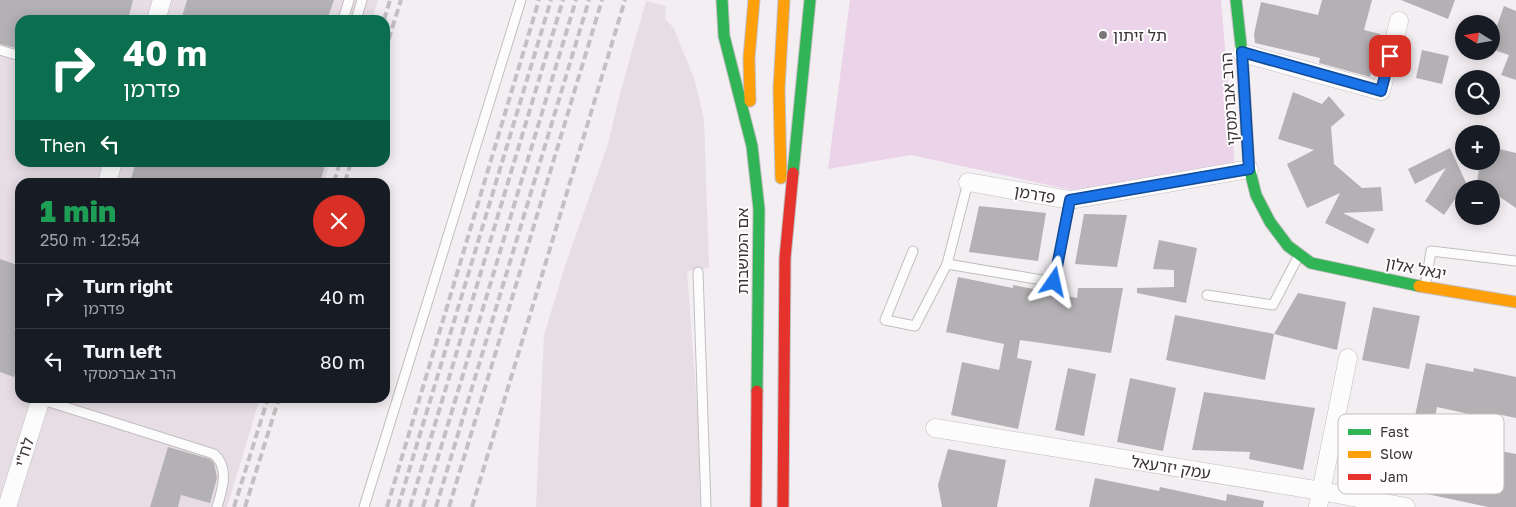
<!DOCTYPE html>
<html lang="en">
<head>
<meta charset="utf-8">
<style>
	:root { --surface:#171b24; --page:#242831; --text:#f1f3f6; --muted:#9ea1a6; --line:#363941 }
	body { margin:0; font-family:"Golos Text","Noto Sans Hebrew",sans-serif; background:var(--page); color:var(--text); height:100vh; display:flex; flex-direction:column; font-size:19px; white-space:nowrap }
	* { box-sizing:border-box; margin:0 }
	p { font-size:16px; color:var(--muted) }
	.icon { flex:none; width:28px; height:28px; fill:none; stroke:currentColor; stroke-width:2; stroke-linecap:round; stroke-linejoin:round }
	.map { position:relative; flex:1; overflow:hidden }
	.details { position:absolute; left:15px; top:178px; width:375px; height:225px; display:flex; flex-direction:column; background:var(--surface); border-radius:15px; box-shadow:0 2px 12px #0003 }
	.details>* { flex:none }
	.banner { position:absolute; left:15px; top:15px; width:375px; height:152px; border-radius:15px; box-shadow:0 2px 12px #0003; background:#0b6e4f; color:#fff; overflow:hidden }
	.needle { width:32px; rotate:281deg }
	.fabs { position:absolute; left:1455px; top:15px; display:grid; gap:10px }
	.fabs a { display:grid; place-items:center; width:45px; height:45px; border-radius:50%; background:var(--surface); box-shadow:0 2px 12px #0003; font-size:25px }
	.pin { position:absolute; display:grid; place-items:center; width:42px; height:42px; color:#fff; margin:-21px; border-radius:10px; box-shadow:0 2px 8px #0006 }
	.me { position:absolute; width:55px; margin:-28px; rotate:11deg; stroke-linejoin:round; filter:drop-shadow(0 0 4px #0008) }
	.turn { display:flex; align-items:center; gap:18px; height:105px; padding:0 25px; font-size:22px }
	.turn .icon { width:65px; height:65px; stroke-width:2.5 }
	.turn b { display:block; font-size:35px; line-height:42px }
	.then { display:flex; align-items:center; height:48px; padding:0 25px; background:#0003; gap:10px; font-size:19px }
	.round { display:grid; place-items:center; flex:none; width:52px; height:52px; border-radius:26px; background:var(--page) }
	.overview { display:flex; align-items:center; justify-content:space-between; height:85px; padding:0 25px }
	h1 { font-size:30px; font-weight:800; line-height:38px; color:#1e9e55 }
	ul { padding:0; list-style:none }
	li { display:flex; align-items:center; gap:15px; height:65px; padding:0 25px; border-top:1px solid var(--line) }
	li div { flex:1 }
	li b { display:block; font-size:19px }
	li em { font-style:normal }
	.map>svg:first-child { display:block }
	.built { fill:#e6dde5 }
	.green { fill:#ebd4e9 }
	.building { fill:#b4b1b4 }
	.lines { fill:none; stroke-linecap:round; stroke-linejoin:round }
	.lane-casing { stroke:#c2bec0; stroke-width:11 }
	.street-casing { stroke:#c2bec0; stroke-width:19 }
	.fast-casing { stroke:#c2bec0; stroke-width:13 }
	.slow-casing { stroke:#c2bec0; stroke-width:13 }
	.jam-casing { stroke:#c2bec0; stroke-width:13 }
	.lane { stroke:#fdfcfd; stroke-width:9 }
	.street { stroke:#fdfcfd; stroke-width:18 }
	.fast { stroke:#30b455; stroke-width:11 }
	.slow { stroke:#ff9f0a; stroke-width:11 }
	.jam { stroke:#e5322d; stroke-width:11 }
	.rail { stroke:#c2c0c2; stroke-width:4; stroke-dasharray:8 4; stroke-linecap:butt }
	.route-casing { stroke:#114b97; stroke-width:12 }
	.route { stroke:#1a73e8; stroke-width:9 }
	.poi-dot { fill:#797578; stroke:#fffcfe; stroke-width:2 }
	.labels { text-anchor:middle; stroke-width:4; stroke-linejoin:round; paint-order:stroke }
	.poi-label { font-size:16px; fill:#373437; stroke:#fffcfe; text-anchor:start }
	.street-label { font-size:16px; fill:#373437; stroke:#fffcfe }
	.key { fill:#fffcfe; stroke:#c3c0c2; stroke-width:1 }
	.key-label { font-size:14px; fill:#373437 }
</style>
</head>
<body>
<div class="map">
<svg width="1516" height="507" viewBox="0 0 1516 507">
	<rect width="100%" height="100%" fill="#f3eef2"/>
	<g class="built">
		<polygon points="0,0 378,0 372,20 20,20 20,162 330,163 324,182 20,182 20,398 260,398 227,507 0,507"/>
		<polygon points="646,1 666,6 665,19 673,27 695,81 704,120 709,268 687,271 698,420 700,507 536,507 544,335 565,266 608,144 620,94"/>
	</g>
	<polygon class="green" points="850,0 1221,0 1235,167 1090,194 911,155 828,169"/>
	<g class="building">
		<polygon points="0,0 133,0 128,20 20,20 20,49 0,44"/>
		<polygon points="187,0 334,0 327,20 181,20"/>
		<polygon points="1322,0 1372,0 1364,30 1380,34 1370,77 1319,63 1320,58 1255,43 1254,34 1261,2 1318,15"/>
		<polygon points="1401,0 1455,0 1448,19"/>
		<polygon points="1504,6 1516,11 1516,80 1501,75 1509,55 1491,49 1491,42"/>
		<polygon points="1422,50 1449,56 1442,84 1416,78"/>
		<polygon points="1293,92 1322,104 1329,96 1345,115 1331,127 1334,164 1362,188 1381,187 1383,211 1343,213 1375,229 1368,244 1325,223 1340,193 1307,208 1287,164 1314,150 1278,139"/>
		<polygon points="1491,147 1516,153 1516,208 1491,191 1491,189 1476,189 1480,161 1491,161"/>
		<polygon points="1450,148 1469,189 1464,189 1464,197 1455,199 1444,215 1425,201 1446,168 1415,184 1408,169"/>
		<polygon points="136,162 326,162 320,182 130,182"/>
		<polygon points="979,206 1046,213 1038,261 969,252"/>
		<polygon points="1084,214 1127,215 1117,267 1075,264"/>
		<polygon points="1159,240 1197,248 1186,303 1137,293 1137,288 1174,287 1174,270 1153,269"/>
		<polygon points="0,259 20,266 20,358 14,377 0,372"/>
		<polygon points="958,277 1013,288 1013,285 1077,298 1078,288 1123,288 1111,353 1020,340 1017,358 1032,361 1018,429 951,415 962,362 999,370 1004,344 946,332"/>
		<polygon points="1298,293 1346,302 1337,350 1274,334"/>
		<polygon points="1373,307 1420,316 1409,369 1362,360"/>
		<polygon points="1175,315 1274,334 1265,380 1166,360"/>
		<polygon points="1426,363 1473,372 1474,368 1516,377 1516,418 1497,414 1496,420 1437,407 1427,457 1405,453 1413,415 1415,416"/>
		<polygon points="1068,368 1096,374 1084,436 1055,430"/>
		<polygon points="1130,378 1176,388 1163,451 1117,442"/>
		<polygon points="1204,392 1315,408 1303,470 1249,459 1250,452 1192,450"/>
		<polygon points="168,447 210,459 214,463 217,478 210,503 181,495 178,507 150,507"/>
		<polygon points="1480,447 1516,454 1516,507 1488,507 1427,494 1433,461 1475,469"/>
		<polygon points="948,449 1006,460 997,507 942,507 938,485"/>
		<polygon points="1095,478 1159,491 1160,487 1226,501 1227,494 1264,501 1263,507 1089,507"/>
	</g>
	<g class="lines">
		<g class="lane-casing">
			<g id="lane">
				<polyline points="343,20 349,0"/>
				<polyline points="356,20 362,0"/>
				<polyline points="0,50 20,56"/>
				<polyline points="913,251 885,320 915,326 947,264 968,182"/>
				<polyline points="947,264 1054,282 1070,200"/>
				<polyline points="698,272 706,507"/>
				<polyline points="1425,287 1431,251 1516,261"/>
				<polyline points="1207,295 1273,305 1298,257"/>
				<path d="M40,399l174,55c16,14 8,36 3,53"/>
				<polyline points="364,507 521,0"/>
			</g>
		</g>
		<g class="street-casing">
			<g id="street">
				<polyline points="156,20 162,0"/>
				<polyline points="1242,53 1381,91 1399,21"/>
				<polyline points="107,182 113,162"/>
				<polyline points="968,182 1070,200 1249,169"/>
				<polyline points="935,428 1321,491 1406,507"/>
				<polyline points="7,507 41,398"/>
				<polyline points="1318,507 1348,358"/>
			</g>
		</g>
		<g class="fast-casing">
			<g id="fast">
				<polyline points="722,0 724,36 752,146 759,209 757,391"/>
				<polyline points="1236,0 1242,54 1249,167 1256,195 1270,222 1288,246 1311,263 1419,286"/>
				<polyline points="793,173 810,0"/>
			</g>
		</g>
		<g class="slow-casing">
			<g id="slow">
				<polyline points="750,101 749,58 754,0"/>
				<polyline points="781,178 779,89 784,0"/>
				<polyline points="1419,286 1516,302"/>
			</g>
		</g>
		<g class="jam-casing">
			<g id="jam">
				<polyline points="756,507 757,391"/>
				<polyline points="783,507 785,258 793,173"/>
			</g>
		</g>
		<use href="#lane" class="lane"/>
		<use href="#street" class="street"/>
		<use href="#fast" class="fast"/>
		<use href="#slow" class="slow"/>
		<use href="#jam" class="jam"/>
		<g class="rail">
			<polyline points="384,20 390,0"/>
			<polyline points="385,51 401,0"/>
			<polyline points="334,182 340,162"/>
			<polyline points="345,182 351,162"/>
			<polyline points="234,507 268,398"/>
			<polyline points="245,507 279,398"/>
			<polyline points="387,507 539,0"/>
			<polyline points="398,507 551,0"/>
			<polyline points="410,507 563,0"/>
			<polyline points="423,507 576,0"/>
			<polyline points="436,507 589,0"/>
			<polyline points="449,507 602,0"/>
			<polyline points="472,507 625,0"/>
		</g>
	</g>
	<g class="lines">
		<g class="route-casing">
			<polyline id="route" points="1054,282 1070,200 1249,169 1242,52 1381,91 1390,56"/>
		</g>
		<use href="#route" class="route"/>
	</g>
	<circle class="poi-dot" cx="1103" cy="35" r="5"/>
	<g class="labels">
		<g class="poi-label">
			<text x="1113" y="41">תל זיתון</text>
		</g>
		<g class="street-label">
			<text transform="translate(1229 99) rotate(-94)" y="6">הרב אברמסקי</text>
			<text transform="translate(1035 194) rotate(10)" y="6">פדרמן</text>
			<text transform="translate(742 251) rotate(-90)" y="6">אם המושבות</text>
			<text transform="translate(1416 268) rotate(11)" y="6">יגאל אלון</text>
			<text transform="translate(24 452) rotate(-73)" y="6">לח"י</text>
			<text transform="translate(1171 467) rotate(9)" y="6">עמק יזרעאל</text>
		</g>
	</g>
	<rect x="1338" y="414" width="166" height="80" rx="8" class="key"/>
	<rect x="1348" y="429" width="23" height="6" fill="#30b455"/>
	<rect x="1348" y="451" width="23" height="7" fill="#ff9f0a"/>
	<rect x="1348" y="474" width="23" height="6" fill="#e5322d"/>
	<g class="key-label">
		<text x="1380" y="437">Fast</text>
		<text x="1380" y="459">Slow</text>
		<text x="1380" y="482">Jam</text>
	</g>
</svg>
<div class="fabs">
<a><svg class="needle" viewBox="-14 -14 28 28"><path d="M0-13l5 13h-10z" fill="#e53935"/><path d="M0 13l5-13h-10z" fill="#9ea1a6"/></svg></a>
<a><svg class="icon" aria-label="search" viewBox="0 0 24 24"><circle cx="10" cy="10" r="6"/><path d="M15 15l6 6"/></svg></a>
<a>+</a>
<a>−</a>
</div>
<div class="pin" style="left:1390px;top:56px;background:#d93025"><svg class="icon" aria-label="arrive" viewBox="0 0 24 24"><path d="M6 21V4h12l-3 4 3 4H6"/></svg></div>
<svg class="me" style="left:1054px;top:282px" viewBox="-20 -20 40 40"><path d="M0-17L14 15 0 8-14 15z" fill="#1a73e8" stroke="#fff" stroke-width="4"/></svg>
<div class="banner">
<div class="turn"><svg class="icon" aria-label="right" viewBox="0 0 24 24"><path d="M7 20v-9h11M14 6l5 5-5 5"/></svg><div><b>40 m</b>פדרמן</div></div>
<div class="then">Then<svg class="icon" aria-label="left" viewBox="0 0 24 24"><path d="M17 20v-9H6M10 6l-5 5 5 5"/></svg></div>
</div>
<section class="details">
<div class="overview"><div><h1>1 min</h1><p>250 m · 12:54</p></div><a class="round" style="background:#d93025;color:#fff"><svg class="icon" aria-label="close" viewBox="0 0 24 24"><path d="M6 6l12 12M18 6L6 18"/></svg></a></div>
<ul>
<li><svg class="icon" aria-label="right" viewBox="0 0 24 24"><path d="M7 20v-9h11M14 6l5 5-5 5"/></svg><div><b>Turn right</b><p>פדרמן</p></div><em>40 m</em></li>
<li><svg class="icon" aria-label="left" viewBox="0 0 24 24"><path d="M17 20v-9H6M10 6l-5 5 5 5"/></svg><div><b>Turn left</b><p>הרב אברמסקי</p></div><em>80 m</em></li>
</ul>
</section>
</div>
</body>
</html>
